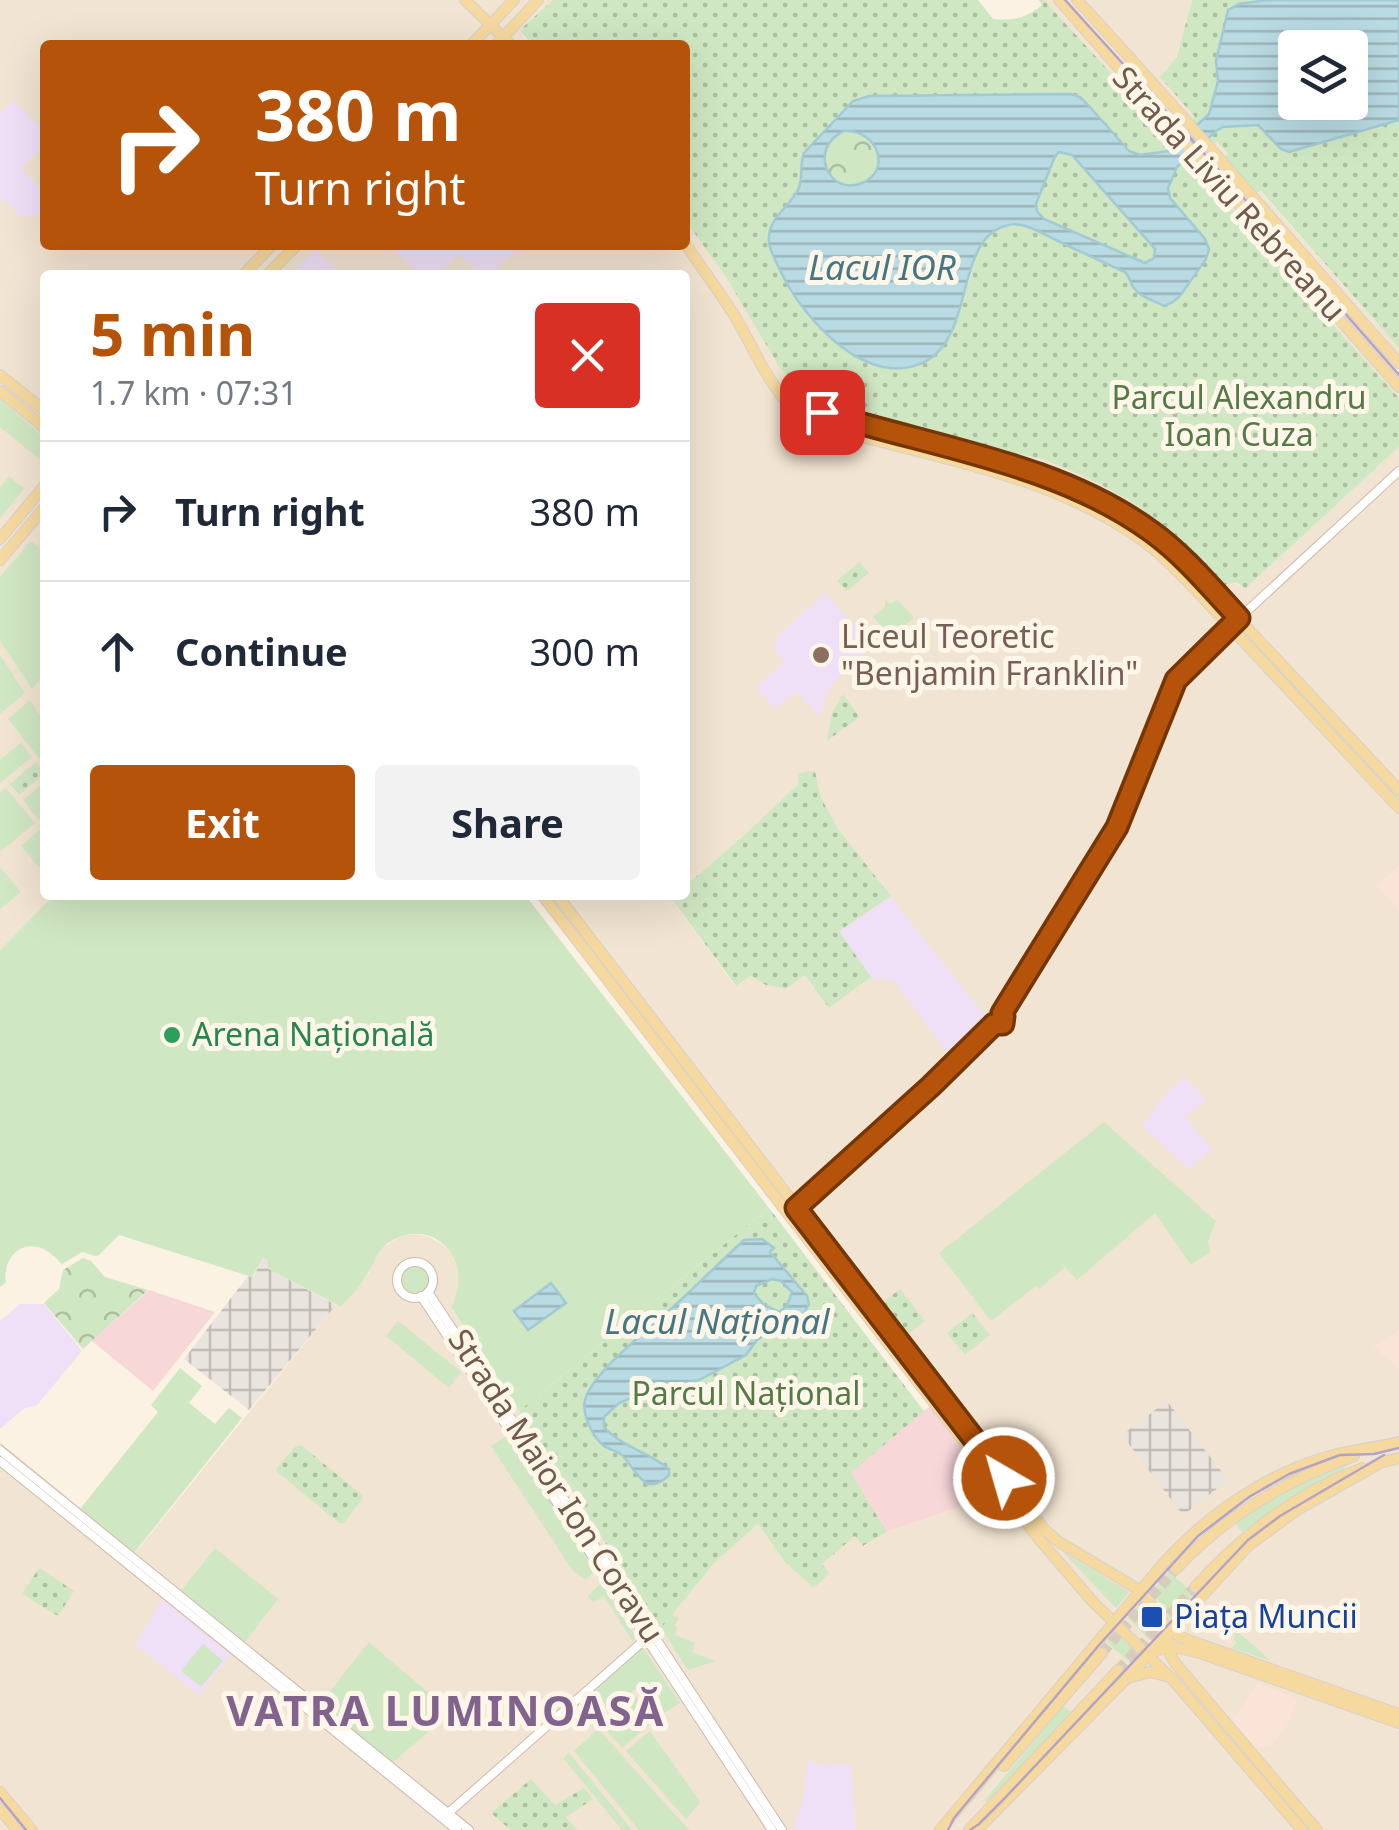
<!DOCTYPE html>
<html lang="en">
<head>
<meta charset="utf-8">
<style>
	:root { --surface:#fff; --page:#f2f2f3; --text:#1f2937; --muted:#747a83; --line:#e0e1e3; --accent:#b45309 }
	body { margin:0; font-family:"Noto Sans",sans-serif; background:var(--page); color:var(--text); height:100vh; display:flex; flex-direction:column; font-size:38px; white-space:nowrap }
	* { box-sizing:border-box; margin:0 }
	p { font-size:32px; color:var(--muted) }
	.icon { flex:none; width:55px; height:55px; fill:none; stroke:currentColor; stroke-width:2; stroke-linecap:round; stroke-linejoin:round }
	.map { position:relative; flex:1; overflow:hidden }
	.side { position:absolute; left:40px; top:270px; width:650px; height:630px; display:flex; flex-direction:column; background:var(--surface); border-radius:10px; box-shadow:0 10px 40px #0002 }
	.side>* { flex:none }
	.banner { position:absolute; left:40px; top:40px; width:650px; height:210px; border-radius:10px; box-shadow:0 10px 40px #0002; background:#b45309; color:#fff; overflow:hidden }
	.buttons { position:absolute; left:1278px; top:30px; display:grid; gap:20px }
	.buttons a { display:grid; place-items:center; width:90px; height:90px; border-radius:10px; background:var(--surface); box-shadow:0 10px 40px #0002; font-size:50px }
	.pin { position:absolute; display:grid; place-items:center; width:85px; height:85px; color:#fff; margin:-42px; border-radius:20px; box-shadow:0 5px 15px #0006 }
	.me { position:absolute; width:110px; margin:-55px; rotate:322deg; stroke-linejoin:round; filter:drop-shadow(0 0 8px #0008) }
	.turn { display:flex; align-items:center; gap:35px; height:210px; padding:0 50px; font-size:45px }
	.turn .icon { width:130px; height:130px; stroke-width:2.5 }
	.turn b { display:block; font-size:70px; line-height:85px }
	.round { display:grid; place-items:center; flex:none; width:105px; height:105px; border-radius:10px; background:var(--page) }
	.summary { display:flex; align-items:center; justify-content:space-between; height:170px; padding:0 50px }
	h1 { font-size:60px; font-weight:700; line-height:75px; color:var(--accent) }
	.cta { display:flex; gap:20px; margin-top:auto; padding:20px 50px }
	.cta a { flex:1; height:115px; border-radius:10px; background:var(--accent); color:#fff; font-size:40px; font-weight:700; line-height:115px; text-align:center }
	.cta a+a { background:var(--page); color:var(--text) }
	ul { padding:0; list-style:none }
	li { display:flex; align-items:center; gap:30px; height:140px; padding:0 50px; border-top:2px solid var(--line) }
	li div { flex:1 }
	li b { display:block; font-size:38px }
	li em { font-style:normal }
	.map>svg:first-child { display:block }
	.residential { fill:#f2e4d2 }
	.commercial { fill:#fae3d7 }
	.industrial { fill:url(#industrial-grid) }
	.education { fill:#efe0f7 }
	.medical { fill:#f8d7d9 }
	.green { fill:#d0e7c3 }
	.forest { fill:url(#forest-crowns) }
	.park { fill:url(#park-dots) }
	.water { fill:url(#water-rules); stroke:#a0cad4; stroke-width:2.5; fill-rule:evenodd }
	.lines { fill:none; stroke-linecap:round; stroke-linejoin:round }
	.major-tunnel { stroke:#d8ccbd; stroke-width:10; stroke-dasharray:10 5; stroke-linecap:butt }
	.minor-casing { stroke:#cbbaaa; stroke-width:10 }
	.major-casing { stroke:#d7d1cd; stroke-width:12 }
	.minor { stroke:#fff; stroke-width:8 }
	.major { stroke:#f6d99f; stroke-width:10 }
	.tram { stroke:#b5a3c3; stroke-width:2.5 }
	.route-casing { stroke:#753606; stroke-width:25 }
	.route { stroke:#b45309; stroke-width:18 }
	.education-dot { fill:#8d6e63; stroke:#fef6e9; stroke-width:4 }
	.leisure-dot { fill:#2e9e5b; stroke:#fef6e9; stroke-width:4 }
	.transit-dot { fill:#1a4fb4; stroke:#fef6e9; stroke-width:4 }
	.labels { text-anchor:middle; stroke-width:10; stroke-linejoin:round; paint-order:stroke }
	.street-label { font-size:32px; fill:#715a4b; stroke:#fef6e9 }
	.park-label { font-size:32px; fill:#547b46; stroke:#fef6e9 }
	.education-label { font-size:32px; fill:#785e54; stroke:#fef6e9; text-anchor:start }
	.leisure-label { font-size:32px; fill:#27864d; stroke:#fef6e9; text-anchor:start }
	.transit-label { font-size:32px; fill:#164399; stroke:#fef6e9; text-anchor:start }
	.water-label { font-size:35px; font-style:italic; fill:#467683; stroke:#fef6e9 }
	.district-label { font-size:42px; font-weight:bold; letter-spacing:2.5px; fill:#81638d; stroke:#fef6e9 }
</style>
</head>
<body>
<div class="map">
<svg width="1399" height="1830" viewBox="0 0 1399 1830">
	<defs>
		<pattern id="industrial-grid" width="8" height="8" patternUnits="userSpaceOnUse" patternTransform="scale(2.5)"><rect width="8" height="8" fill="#eae4de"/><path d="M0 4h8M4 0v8" fill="none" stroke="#c2bcb6"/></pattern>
		<pattern id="forest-crowns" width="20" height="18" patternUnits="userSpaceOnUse" patternTransform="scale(2.5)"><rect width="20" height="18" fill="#d0e7c3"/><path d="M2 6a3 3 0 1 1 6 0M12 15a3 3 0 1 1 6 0" fill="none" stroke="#adbea0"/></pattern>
		<pattern id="park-dots" width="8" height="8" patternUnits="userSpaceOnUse" patternTransform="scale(2.5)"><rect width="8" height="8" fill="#d0e7c3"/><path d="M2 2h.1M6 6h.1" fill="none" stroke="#adbea0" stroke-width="1.8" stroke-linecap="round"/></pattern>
		<pattern id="water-rules" width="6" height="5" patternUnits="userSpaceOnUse" patternTransform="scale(2.5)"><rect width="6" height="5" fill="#b9dbe3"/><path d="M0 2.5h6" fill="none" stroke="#9bb5ba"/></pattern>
	</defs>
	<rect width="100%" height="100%" fill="#fbf2e3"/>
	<g class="residential">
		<polygon points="0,0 553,0 522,28 523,36 532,45 45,45 45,245 685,245 685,220 726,277 789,379 802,389 830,402 988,448 1042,459 1084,476 1129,500 1162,524 1190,551 1220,588 1232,582 1246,588 1399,447 1399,1830 0,1830 0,1442 135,1553 336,1305 341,1307 369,1273 373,1260 380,1249 401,1236 417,1234 429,1237 442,1244 452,1254 460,1277 458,1292 451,1308 661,1627 714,1563 758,1524 784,1561 822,1564 856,1535 864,1546 887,1532 997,1494 1014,1482 564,895 674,895 671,898 735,986 749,976 766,985 786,989 805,975 830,1007 871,977 839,931 891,896 839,830 821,798 815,772 798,774 798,784 741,838 685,886 685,275 45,275 45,895 54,895 0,950"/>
		<polygon points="1044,0 1192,0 1177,57 1161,77 1196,117 1171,140"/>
		<polygon points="1216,141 1399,348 1399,398 1281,267 1193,162"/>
	</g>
	<g class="commercial">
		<polygon points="1399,865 1399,911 1376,886"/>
		<polygon points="1399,1330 1399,1370 1373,1346"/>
		<polygon points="1258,1683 1298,1699 1287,1726 1270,1747 1256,1747 1232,1721"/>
	</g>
	<g class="industrial">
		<polygon points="263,1258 270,1262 267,1268 336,1305 249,1410 184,1359 248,1276 253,1277"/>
		<polygon points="1167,1401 1228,1480 1183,1515 1122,1435"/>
	</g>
	<g class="education">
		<polygon points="13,100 45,131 45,144 21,169 45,193 45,209 40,214 21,217 6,201 0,199 0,113"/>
		<polygon points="389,245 520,245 491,275 481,275 459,254 438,275 419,275"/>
		<polygon points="316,249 342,275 289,275"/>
		<polygon points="825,593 870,643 868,649 837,679 826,695 820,717 796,691 775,709 756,688 785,661 774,648 777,637"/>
		<polygon points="891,897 984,1015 947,1052 893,980 873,979 839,931"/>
		<polygon points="1185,1077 1206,1100 1185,1117 1212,1149 1189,1169 1141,1126 1168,1092"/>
		<polygon points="20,1304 44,1304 82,1351 37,1405 23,1409 0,1429 0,1321"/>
		<polygon points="162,1599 231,1655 199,1695 135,1645"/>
		<polygon points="808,1760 823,1766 851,1764 855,1830 796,1830 793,1826 803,1802"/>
	</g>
	<g class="medical">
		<polygon points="149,1290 215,1312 153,1391 92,1341"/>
		<polygon points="930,1406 997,1494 887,1532 850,1473"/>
	</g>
	<g class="green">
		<polygon points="0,399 45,438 44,463 0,427"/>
		<polygon points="9,476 24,489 0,518 0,487"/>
		<polygon points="31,541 45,553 45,674 32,689 0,641 0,577"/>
		<polygon points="885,599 890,604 897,599 914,618 893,635 889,634 873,617 885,607"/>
		<polygon points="1252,637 1399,795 1399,804 1247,641"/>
		<polygon points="0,655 25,693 0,714"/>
		<polygon points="30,700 45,723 45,766 8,719"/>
		<polygon points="21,743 32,757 0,783 0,760"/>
		<polygon points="45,782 45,815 39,820 23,800"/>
		<polygon points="6,788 35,823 0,852 0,793"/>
		<polygon points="42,828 45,832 45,874 21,846"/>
		<polygon points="0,867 21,892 0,909"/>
		<path d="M54,895h471l244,313 -250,203 -68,-104c24,-42 -13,-89 -56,-68 -18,8 -19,22 -29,37 -6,11 -17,21 -25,31l-74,-39 3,-6 -7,-4 -11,19 -133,-42 -20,20 -4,1 -13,-4 -20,12c-6,-6 -13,-13 -21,-16 -23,-8 -38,13 -35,34l-6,5v-337z"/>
		<polygon points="1104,1122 1216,1221 1208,1241 1210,1252 1191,1265 1155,1213 1077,1280 1065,1267 1039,1289 1036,1286 991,1321 939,1253"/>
		<circle cx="415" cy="1280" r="14"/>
		<polygon points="398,1321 461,1372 449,1388 386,1336"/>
		<polygon points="180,1368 202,1386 189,1403 215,1424 229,1408 242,1418 134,1553 80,1509 158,1412 151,1405"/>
		<polygon points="507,1436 595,1570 586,1580 573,1571 491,1446"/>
		<polygon points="1344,1465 1346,1469 1284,1501 1242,1532 1234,1522 1276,1496"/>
		<polygon points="215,1548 278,1599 244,1643 180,1592"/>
		<polygon points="1063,1552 1129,1592 1116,1608"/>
		<polygon points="1169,1572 1194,1594 1170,1620 1153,1591"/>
		<polygon points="601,1583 637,1638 633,1642 604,1596 593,1603 588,1596"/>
		<polygon points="1140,1603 1162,1629 1150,1640 1127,1617"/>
		<polygon points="672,1615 679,1618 674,1626 677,1628 675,1635 695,1643 692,1652 716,1661 688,1670 661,1628"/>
		<polygon points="1229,1624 1271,1661 1231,1648 1237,1642 1233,1639 1236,1635 1227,1627"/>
		<polygon points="1114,1632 1138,1654 1130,1663 1106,1641"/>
		<polygon points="369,1642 451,1712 392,1763 319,1705"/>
		<polygon points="203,1644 223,1661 201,1687 181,1671"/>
		<polygon points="642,1646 680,1703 659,1716 638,1687 609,1709 592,1690"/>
		<polygon points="588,1692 604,1711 581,1730 577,1726 596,1710 588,1701 560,1725 556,1720"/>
		<polygon points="636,1697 653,1721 622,1748 602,1725"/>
		<polygon points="1063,1706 1072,1713 987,1802 985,1800"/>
		<polygon points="598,1729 689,1830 639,1830 574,1751"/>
		<polygon points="650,1731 700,1802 686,1819 626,1751"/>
		<polygon points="569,1753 632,1830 622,1830 563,1758"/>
	</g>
	<g class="forest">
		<circle cx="851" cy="158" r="27"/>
		<polygon points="83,1258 91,1261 105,1277 148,1290 83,1349 44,1303 59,1289 63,1270"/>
	</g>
	<g class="park">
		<path d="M553,0h425l15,19c21,2 33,-1 49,-14l-3,-5h5l127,139 24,-22 -35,-40 17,-20 15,-57h75l-37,8 -14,59 2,14 -9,33 -40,37 -29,4 -8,-2 -49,-53 -19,-6 -201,3 -62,64 1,18 -3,9 -29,39 -1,13 21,52 19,24 34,31 29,17 20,4 32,-6 35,-48 20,-67c11,-17 28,-25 48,-21l98,46 11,18 28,15 10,-3 31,-63c-9,-11 -30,-30 -36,-43 -8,-20 34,-57 50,-66 10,-6 27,-5 39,-5l23,24h20l98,-29v228l-138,-157 -4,2 -33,-36 4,-3 -11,-12 -24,20 88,105 118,131v49l-154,142c-8,-9 -16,-7 -25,-1l-30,-37 -28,-27 -33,-24 -45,-24 -42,-17 -54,-11 -179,-54 -14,-9 -15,-17 -54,-91 -41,-57v-175h-153l-11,-13 1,-4z"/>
		<polygon points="1059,152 1071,155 1155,250 1154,258 1146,263 1044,218 1037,211 1036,204 1055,156"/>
		<polygon points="859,562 869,573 847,591 837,581"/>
		<polygon points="843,694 859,717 827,741 832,713"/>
		<polygon points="36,762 45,773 19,795 10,784"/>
		<polygon points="815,771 821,798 839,830 891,896 839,931 871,977 829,1008 805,975 786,989 766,985 750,976 736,986 671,898 674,895 685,895 685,886 741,838 798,784 798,773"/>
		<polygon points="769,1208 924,1411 851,1473 887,1532 863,1546 855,1536 822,1564 829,1573 814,1588 784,1561 758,1524 714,1563 661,1628 519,1411"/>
		<polygon points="900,1289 925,1321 908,1334 883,1302"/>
		<polygon points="972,1313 990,1335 965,1355 947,1333"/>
		<polygon points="301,1445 362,1495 363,1498 344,1523 339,1523 277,1472 276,1469 296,1446"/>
		<polygon points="39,1568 74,1591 58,1616 22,1594"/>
		<polygon points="531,1779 555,1805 584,1788 593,1799 566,1817 577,1830 511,1830 491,1813"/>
	</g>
	<g class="water">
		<path d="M1267,0h132v120l-110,32 -8,-3 -23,-24 -35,2 -7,4 -39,36 -9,21 2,10 35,41 4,10 -3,10 -26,37 -7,6 -9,4c-9,-5 -27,-10 -32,-21 -2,-4 -3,-9 -7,-13 -23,-10 -46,-21 -69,-32 -11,-5 -23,-13 -35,-15 -7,-1 -9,-1 -16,1 -49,14 -31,106 -77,134 -59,34 -126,-42 -148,-90 -4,-9 -10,-18 -11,-28 -2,-24 19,-33 29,-52 6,-12 1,-25 6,-37l49,-52 16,-5 202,-2 9,3 9,9 40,45 11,4 29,-4 40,-37 9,-33 -2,-20 12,-51 11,-6zM1295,48h55v54h-55zM844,131c33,-2 49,39 18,52 -33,14 -55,-35 -18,-52zM1059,152l13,3 83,94 -1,9 -9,5 -101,-44 -7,-8 -1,-7 19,-48z"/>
		<path d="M762,1239l12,9 -4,4 37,44 2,8 -5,9 -32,16 -15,11 -11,15 -47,25 -26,5 -18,-3 -19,14 -17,7 -15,14v10c18,20 44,25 65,42v6c-24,24 -32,-4 -46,-19 -5,-6 -13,-5 -20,-11 -11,-9 -23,-34 -17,-48 10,-26 53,-60 74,-78 29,-26 56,-53 84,-79zM772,1279l9,2 11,11 -5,14 -8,6 -16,-8 -9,-11 2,-7z"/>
		<polygon points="551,1283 566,1303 528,1330 514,1311"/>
	</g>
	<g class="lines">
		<g class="major-tunnel">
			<polyline points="1102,1653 1176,1569"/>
			<polyline points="1118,1670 1195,1587"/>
		</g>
		<g class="minor-casing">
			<g id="minor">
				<circle cx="998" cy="1019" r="7"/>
				<polyline points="1001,1013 1117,827 1172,687 1180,674 1196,658 1399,471"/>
				<polyline points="788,1214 931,1085 994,1025"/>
				<circle cx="415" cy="1280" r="18"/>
				<polyline points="428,1292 782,1830"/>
				<polyline points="421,1296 772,1830"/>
				<polyline points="0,1450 469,1830"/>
				<polyline points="0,1461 457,1830"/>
				<polyline points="446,1815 649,1636"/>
			</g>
		</g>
		<g class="major-casing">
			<g id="major">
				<polyline points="465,0 511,45"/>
				<polyline points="1059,0 1399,387"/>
				<path d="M1077,0c110,118 214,243 322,363"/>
				<polyline points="471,45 514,0"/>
				<polyline points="496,45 538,0"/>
				<path d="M685,244c17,24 34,47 49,71 26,42 41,95 91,112 108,31 226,47 318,114 17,12 31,28 46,42l210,225"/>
				<polyline points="243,275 272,245"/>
				<polyline points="267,275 297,245"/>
				<polyline points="0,375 45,411"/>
				<polyline points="0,391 45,428"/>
				<polyline points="786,398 804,406 855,423 1039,474 1087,493 1136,522 1183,559 1399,790"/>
				<polyline points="793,431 797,421 808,416"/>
				<polyline points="0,539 45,485"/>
				<polyline points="0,560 45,507"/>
				<polyline points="542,895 1039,1539 1093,1602 1172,1679 1302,1830"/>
				<polyline points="557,895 1045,1530 1059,1542 1141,1591 1170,1631 1188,1640 1399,1714"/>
				<path d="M1176,1569c49,-53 110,-89 178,-113"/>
				<path d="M1195,1587c47,-52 100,-94 167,-119"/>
				<polyline points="1169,1642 1170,1654 1175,1663 1317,1830"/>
				<polyline points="1154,1652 1169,1646 1200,1653 1399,1723"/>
				<polyline points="1128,1678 1150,1672 1170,1677"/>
				<polyline points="1004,1766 1102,1653"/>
				<polyline points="0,1792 32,1830"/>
				<polyline points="0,1809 17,1830"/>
				<path d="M940,1830l222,-265c45,-50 103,-91 168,-109 23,-7 46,-8 69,-14"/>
				<polyline points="969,1830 1118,1670"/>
				<polyline points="977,1830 1127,1678 1248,1546 1297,1510 1382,1462 1399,1458"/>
			</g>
		</g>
		<use href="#minor" class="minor"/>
		<use href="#major" class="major"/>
		<g class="tram">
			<polyline points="1065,0 1212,162 1399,375"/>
			<polyline points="0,1798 26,1830"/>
			<polyline points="948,1830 954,1818 1099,1645 1198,1536 1249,1497 1289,1474 1340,1455 1374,1454 1399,1448"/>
			<polyline points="970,1830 979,1824 1003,1800 1248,1540 1280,1516 1384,1455"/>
		</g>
	</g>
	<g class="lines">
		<g class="route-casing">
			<path id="route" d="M822,412c110,35 236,51 330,120 33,24 60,57 87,86l-63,62 -59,147 -115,186 2,3 -1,8h-9l-63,62 -135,122 208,270"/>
		</g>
		<use href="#route" class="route"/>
	</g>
	<circle class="education-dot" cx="821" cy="655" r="10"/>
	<circle class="leisure-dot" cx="172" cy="1035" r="10"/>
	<rect class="transit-dot" x="1140" y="1605" width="24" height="24" rx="5"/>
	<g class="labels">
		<g class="street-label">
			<text transform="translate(1229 194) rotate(48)" y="11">Strada Liviu Rebreanu</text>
			<text transform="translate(556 1486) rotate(57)" y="11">Strada Maior Ion Coravu</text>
		</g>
		<g class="park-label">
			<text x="1239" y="409">Parcul Alexandru<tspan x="1239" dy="37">Ioan Cuza</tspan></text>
			<text x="746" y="1405">Parcul Național</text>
		</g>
		<g class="education-label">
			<text x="841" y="648">Liceul Teoretic<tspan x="841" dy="37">"Benjamin Franklin"</tspan></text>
		</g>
		<g class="leisure-label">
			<text x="192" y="1046">Arena Națională</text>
		</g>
		<g class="transit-label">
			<text x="1174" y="1628">Piața Muncii</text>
		</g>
		<g class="water-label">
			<text x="882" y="280">Lacul IOR</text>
			<text x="717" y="1334">Lacul Național</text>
		</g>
		<g class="district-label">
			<text x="446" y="1726">VATRA LUMINOASĂ</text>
		</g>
	</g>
</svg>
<div class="buttons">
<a><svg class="icon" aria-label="layers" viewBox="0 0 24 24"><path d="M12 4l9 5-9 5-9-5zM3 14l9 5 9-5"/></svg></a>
</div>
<div class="pin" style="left:822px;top:412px;background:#d93025"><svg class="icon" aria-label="arrive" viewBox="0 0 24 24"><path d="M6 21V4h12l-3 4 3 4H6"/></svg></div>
<svg class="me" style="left:1004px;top:1478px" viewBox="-20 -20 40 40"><circle r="17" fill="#b45309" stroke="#fff" stroke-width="3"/><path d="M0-11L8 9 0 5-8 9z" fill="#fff"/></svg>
<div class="banner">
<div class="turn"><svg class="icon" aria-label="right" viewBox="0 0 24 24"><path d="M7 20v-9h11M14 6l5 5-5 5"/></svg><div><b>380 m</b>Turn right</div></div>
</div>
<section class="side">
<div class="summary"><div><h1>5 min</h1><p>1.7 km · 07:31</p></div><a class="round" style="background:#d93025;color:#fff"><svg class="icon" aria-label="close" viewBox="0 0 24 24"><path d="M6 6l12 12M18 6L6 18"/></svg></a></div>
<ul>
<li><svg class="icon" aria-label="right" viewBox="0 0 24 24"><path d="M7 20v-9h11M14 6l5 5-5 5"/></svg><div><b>Turn right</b></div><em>380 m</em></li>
<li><svg class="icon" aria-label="ahead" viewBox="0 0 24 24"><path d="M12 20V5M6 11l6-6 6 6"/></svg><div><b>Continue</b></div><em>300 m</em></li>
</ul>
<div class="cta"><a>Exit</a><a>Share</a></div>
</section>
</div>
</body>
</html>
